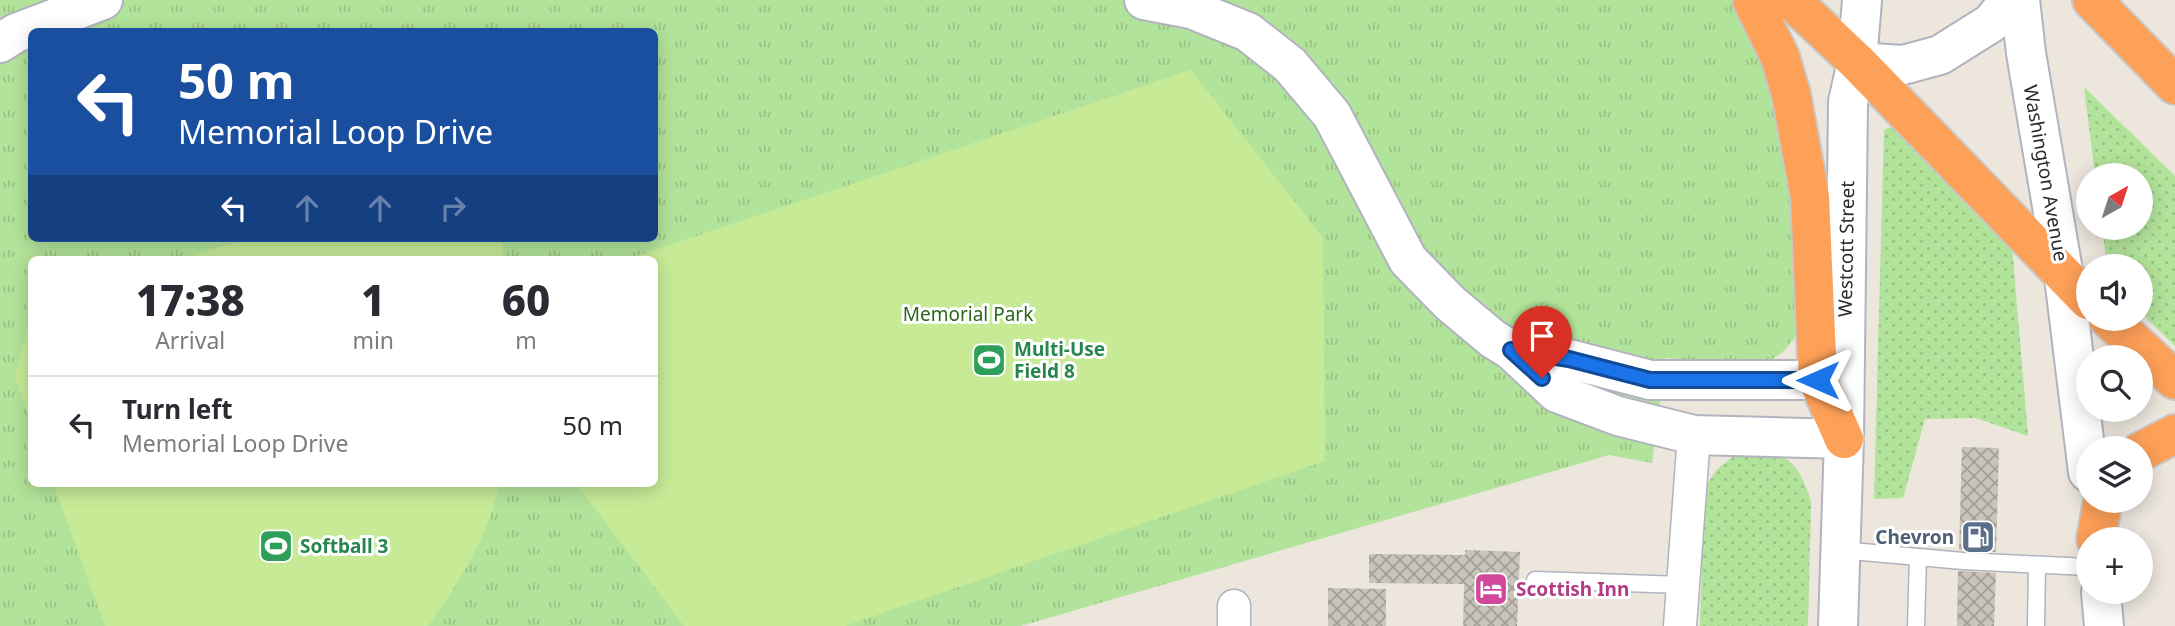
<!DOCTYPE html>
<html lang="en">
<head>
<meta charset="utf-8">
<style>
	:root { --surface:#fff; --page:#f2f2f3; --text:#2b2b33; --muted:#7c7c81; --line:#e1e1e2 }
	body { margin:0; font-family:"Noto Sans",sans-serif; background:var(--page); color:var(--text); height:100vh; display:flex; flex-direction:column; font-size:26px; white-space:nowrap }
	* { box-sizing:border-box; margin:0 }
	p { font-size:23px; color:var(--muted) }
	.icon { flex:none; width:38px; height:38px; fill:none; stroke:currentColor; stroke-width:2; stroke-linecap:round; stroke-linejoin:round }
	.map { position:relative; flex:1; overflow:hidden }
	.drawer { position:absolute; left:28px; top:256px; width:630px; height:231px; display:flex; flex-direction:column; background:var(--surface); border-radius:10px; box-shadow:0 4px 18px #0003 }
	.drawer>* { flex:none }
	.banner { position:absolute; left:28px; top:28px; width:630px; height:214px; border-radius:10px; box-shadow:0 4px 18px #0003; background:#1a4fa0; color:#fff; overflow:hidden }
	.needle { width:46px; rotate:39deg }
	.tools { position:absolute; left:2076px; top:163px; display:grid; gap:14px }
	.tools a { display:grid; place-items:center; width:77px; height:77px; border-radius:50%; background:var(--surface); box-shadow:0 4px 18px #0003; font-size:35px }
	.pin { position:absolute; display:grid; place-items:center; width:60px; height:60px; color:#fff; margin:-72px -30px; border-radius:50% 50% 50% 0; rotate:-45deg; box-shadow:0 0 7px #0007 }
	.pin .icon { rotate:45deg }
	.me { position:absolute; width:77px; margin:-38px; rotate:270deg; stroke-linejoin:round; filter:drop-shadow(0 0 5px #0008) }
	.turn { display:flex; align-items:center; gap:24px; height:147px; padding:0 35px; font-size:32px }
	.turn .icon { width:91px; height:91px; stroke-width:2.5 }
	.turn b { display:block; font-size:49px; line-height:60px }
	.lanes { display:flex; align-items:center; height:66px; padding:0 35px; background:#0003; justify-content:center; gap:35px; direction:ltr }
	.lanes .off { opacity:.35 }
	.eta { display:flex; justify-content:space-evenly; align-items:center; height:119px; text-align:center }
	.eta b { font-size:42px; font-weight:800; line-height:49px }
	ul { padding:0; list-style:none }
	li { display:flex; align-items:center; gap:21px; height:98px; padding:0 35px; border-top:2px solid var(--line) }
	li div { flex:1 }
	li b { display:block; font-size:26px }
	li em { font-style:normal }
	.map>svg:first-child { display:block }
	.grass { fill:url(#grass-dots) }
	.park { fill:url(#park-tufts); fill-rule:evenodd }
	.pitch { fill:#c6ea96 }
	.building { fill:url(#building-cross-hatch) }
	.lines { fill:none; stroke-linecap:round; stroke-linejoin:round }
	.lane-casing { stroke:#b1b3be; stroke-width:19 }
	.street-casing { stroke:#b1b3be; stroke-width:35 }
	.secondary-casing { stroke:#b1b3be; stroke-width:42 }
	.highway-casing { stroke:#c8c8c8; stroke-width:42 }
	.lane { stroke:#fff; stroke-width:16 }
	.street { stroke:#fff; stroke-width:32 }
	.secondary { stroke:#fff; stroke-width:38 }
	.highway { stroke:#fda058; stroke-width:38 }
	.route-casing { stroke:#114b97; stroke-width:18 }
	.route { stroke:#1a73e8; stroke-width:12 }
	.labels { text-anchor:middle; stroke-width:6; stroke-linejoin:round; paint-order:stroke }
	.street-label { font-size:19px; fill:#2b2b2b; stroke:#fff }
	.park-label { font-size:19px; fill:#2a671b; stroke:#fff }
	.leisure-label { font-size:19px; font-weight:bold; fill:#27864d; stroke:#fff; text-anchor:start }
	.service-label { font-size:19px; font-weight:bold; fill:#4e5e75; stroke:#fff; text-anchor:end }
	.hotel-label { font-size:19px; font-weight:bold; fill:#b23c85; stroke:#fff; text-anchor:start }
</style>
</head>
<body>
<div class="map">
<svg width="2175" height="626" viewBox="0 0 2175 626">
	<defs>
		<pattern id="grass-dots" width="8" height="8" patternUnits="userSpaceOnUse" patternTransform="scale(1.75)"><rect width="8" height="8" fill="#b2e39a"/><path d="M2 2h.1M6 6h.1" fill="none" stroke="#99c385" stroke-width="1.8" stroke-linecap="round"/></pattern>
		<pattern id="park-tufts" width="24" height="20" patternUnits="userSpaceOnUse" patternTransform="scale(1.75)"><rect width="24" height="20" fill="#b2e39a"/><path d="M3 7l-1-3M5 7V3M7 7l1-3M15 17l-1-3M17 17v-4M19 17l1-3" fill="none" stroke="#99c385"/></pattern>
		<pattern id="building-cross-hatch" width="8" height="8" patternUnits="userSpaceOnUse" patternTransform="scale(1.75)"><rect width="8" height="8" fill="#c8c4bb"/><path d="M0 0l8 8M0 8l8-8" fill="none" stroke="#a39f98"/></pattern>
	</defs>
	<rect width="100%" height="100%" fill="#ece6dd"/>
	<g class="grass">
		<polygon points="2084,87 2175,176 2175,346 2140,312 2140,266 2107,266 2102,228 2140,228 2140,175 2095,175"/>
		<polygon points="1893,126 2012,246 2028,436 1976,418 1925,419 1903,498 1874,499 1884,130"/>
		<path d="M1740,453c11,0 24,-2 35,1 21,4 31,30 36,48l-3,124h-108l4,-132c8,-22 15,-29 36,-41z"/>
	</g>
	<path class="park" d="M0,0h1737l44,99 26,218c-8,13 -20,36 -35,42 -29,10 -75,1 -106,-1l-14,105 -43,-8 -588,171h-1021zM32,32h622v206h-622zM32,259h622v224h-622z"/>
	<g class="pitch">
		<polygon points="1191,70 1323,238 1325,461 845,626 684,626 578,486 579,483 654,483 654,259 628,259"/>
		<polygon points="246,238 500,238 505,259 185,259"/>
		<polygon points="31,317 31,423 15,376"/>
		<path d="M53,483h447c-12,53 -40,99 -72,143h-323z"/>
	</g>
	<g class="building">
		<polygon points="1962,447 1999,448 1996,552 1959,550"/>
		<polygon points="1465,550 1520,552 1517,626 1463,626 1464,584 1369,583 1369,554 1465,555"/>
		<polygon points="1958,571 1996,573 1994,626 1957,626"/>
		<polygon points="1328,588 1386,589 1386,626 1328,626"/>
	</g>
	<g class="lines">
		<g class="lane-casing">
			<g id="lane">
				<polyline points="1840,550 1963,561 2088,567"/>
				<polyline points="1535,580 1683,585"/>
				<polyline points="1916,626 1918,557"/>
				<polyline points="2036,626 2037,565"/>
			</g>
		</g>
		<g class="street-casing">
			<g id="street">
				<polyline points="1234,606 1234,626"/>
				<polyline points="1680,626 1694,435"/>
			</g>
		</g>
		<g class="secondary-casing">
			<g id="secondary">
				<polyline points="1144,0 1191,9 1248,32 1290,65 1332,115 1408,260 1450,303 1493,339 1511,350 1557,393 1618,416 1694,435 1844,439"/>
				<polyline points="2020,0 2026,53 2064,277 2088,472"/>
				<polyline points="0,43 16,33 103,0"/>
				<polyline points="1857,62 1903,65 1940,55 1991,23 2010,0"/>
				<polyline points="1511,350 1569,359 1650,380 1818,380"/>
				<polyline points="2101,592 2104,626"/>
				<polyline points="1838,626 1844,439 1848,102 1857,62 1862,0"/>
			</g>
		</g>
		<g class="highway-casing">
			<g id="highway">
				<polyline points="1752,0 1780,57 1791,94 1810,197 1818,380 1844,439"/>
				<polyline points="1791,0 1857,62 2088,300"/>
				<polyline points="2092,0 2175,85"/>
				<polyline points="2108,318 2175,380"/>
				<polyline points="2140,452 2175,434"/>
				<polyline points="2096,539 2103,500"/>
			</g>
		</g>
		<use href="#lane" class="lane"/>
		<use href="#street" class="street"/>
		<use href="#secondary" class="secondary"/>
		<use href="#highway" class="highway"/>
	</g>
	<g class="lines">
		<g class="route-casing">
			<polyline id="route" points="1542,378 1511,350 1569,359 1650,380 1818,380"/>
		</g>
		<use href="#route" class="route"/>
	</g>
	<defs>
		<g id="stadium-square" transform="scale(1.75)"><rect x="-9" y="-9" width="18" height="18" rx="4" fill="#2e9e5b" stroke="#fff"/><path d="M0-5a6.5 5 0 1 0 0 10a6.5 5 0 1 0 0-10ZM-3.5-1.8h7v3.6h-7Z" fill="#fff"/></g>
		<g id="fuel-square" transform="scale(1.75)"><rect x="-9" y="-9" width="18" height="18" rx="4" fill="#5c6f8a" stroke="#fff"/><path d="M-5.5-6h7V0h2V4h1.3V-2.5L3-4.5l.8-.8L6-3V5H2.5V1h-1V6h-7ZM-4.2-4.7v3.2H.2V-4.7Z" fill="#fff"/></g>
		<g id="hotel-square" transform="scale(1.75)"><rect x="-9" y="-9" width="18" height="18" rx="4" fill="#d1479c" stroke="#fff"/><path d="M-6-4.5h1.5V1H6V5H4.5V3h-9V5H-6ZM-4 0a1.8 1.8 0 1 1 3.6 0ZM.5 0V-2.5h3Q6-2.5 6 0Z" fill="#fff"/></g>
	</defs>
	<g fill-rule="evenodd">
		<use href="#stadium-square" x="989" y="360"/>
		<use href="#fuel-square" x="1978" y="537"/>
		<use href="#stadium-square" x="276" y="546"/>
		<use href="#hotel-square" x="1491" y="589"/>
	</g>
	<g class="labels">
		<g class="street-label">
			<text transform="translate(2046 173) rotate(80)" y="7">Washington Avenue</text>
			<text transform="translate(1846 249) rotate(-89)" y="7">Westcott Street</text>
		</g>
		<g class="park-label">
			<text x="968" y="321">Memorial Park</text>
		</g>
		<g class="leisure-label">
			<text x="1014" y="356">Multi-Use<tspan x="1014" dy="22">Field 8</tspan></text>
			<text x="300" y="553">Softball 3</text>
		</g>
		<g class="service-label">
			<text x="1954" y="544">Chevron</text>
		</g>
		<g class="hotel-label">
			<text x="1516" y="596">Scottish Inn</text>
		</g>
	</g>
</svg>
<div class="tools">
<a><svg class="needle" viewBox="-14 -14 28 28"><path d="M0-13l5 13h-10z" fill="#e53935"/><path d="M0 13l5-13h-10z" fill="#7c7c81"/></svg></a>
<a><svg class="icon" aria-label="sound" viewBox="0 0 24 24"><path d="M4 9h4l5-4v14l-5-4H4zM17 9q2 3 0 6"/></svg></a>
<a><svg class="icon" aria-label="search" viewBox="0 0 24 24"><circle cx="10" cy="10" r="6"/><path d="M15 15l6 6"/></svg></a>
<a><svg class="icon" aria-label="layers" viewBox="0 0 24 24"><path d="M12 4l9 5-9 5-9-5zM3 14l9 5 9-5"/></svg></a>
<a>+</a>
</div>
<div class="pin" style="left:1542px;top:378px;background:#d93025"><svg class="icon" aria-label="arrive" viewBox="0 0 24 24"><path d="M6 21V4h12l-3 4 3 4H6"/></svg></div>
<svg class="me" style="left:1818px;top:380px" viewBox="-20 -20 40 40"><path d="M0-17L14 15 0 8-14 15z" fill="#1a73e8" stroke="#fff" stroke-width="4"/></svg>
<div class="banner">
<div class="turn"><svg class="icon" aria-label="left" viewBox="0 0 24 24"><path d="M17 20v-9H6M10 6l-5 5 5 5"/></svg><div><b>50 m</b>Memorial Loop Drive</div></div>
<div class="lanes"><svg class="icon" aria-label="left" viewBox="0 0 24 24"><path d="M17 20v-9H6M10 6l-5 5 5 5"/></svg><svg class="icon off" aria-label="ahead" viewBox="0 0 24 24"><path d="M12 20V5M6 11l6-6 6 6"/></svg><svg class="icon off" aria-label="ahead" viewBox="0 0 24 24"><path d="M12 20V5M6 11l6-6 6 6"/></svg><svg class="icon off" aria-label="right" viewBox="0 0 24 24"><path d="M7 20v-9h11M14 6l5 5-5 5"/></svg></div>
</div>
<section class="drawer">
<div class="eta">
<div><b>17:38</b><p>Arrival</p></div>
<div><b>1</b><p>min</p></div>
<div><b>60</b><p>m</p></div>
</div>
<ul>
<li><svg class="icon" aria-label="left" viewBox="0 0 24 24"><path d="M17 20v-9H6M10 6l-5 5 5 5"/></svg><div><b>Turn left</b><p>Memorial Loop Drive</p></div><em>50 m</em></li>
</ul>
</section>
</div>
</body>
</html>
